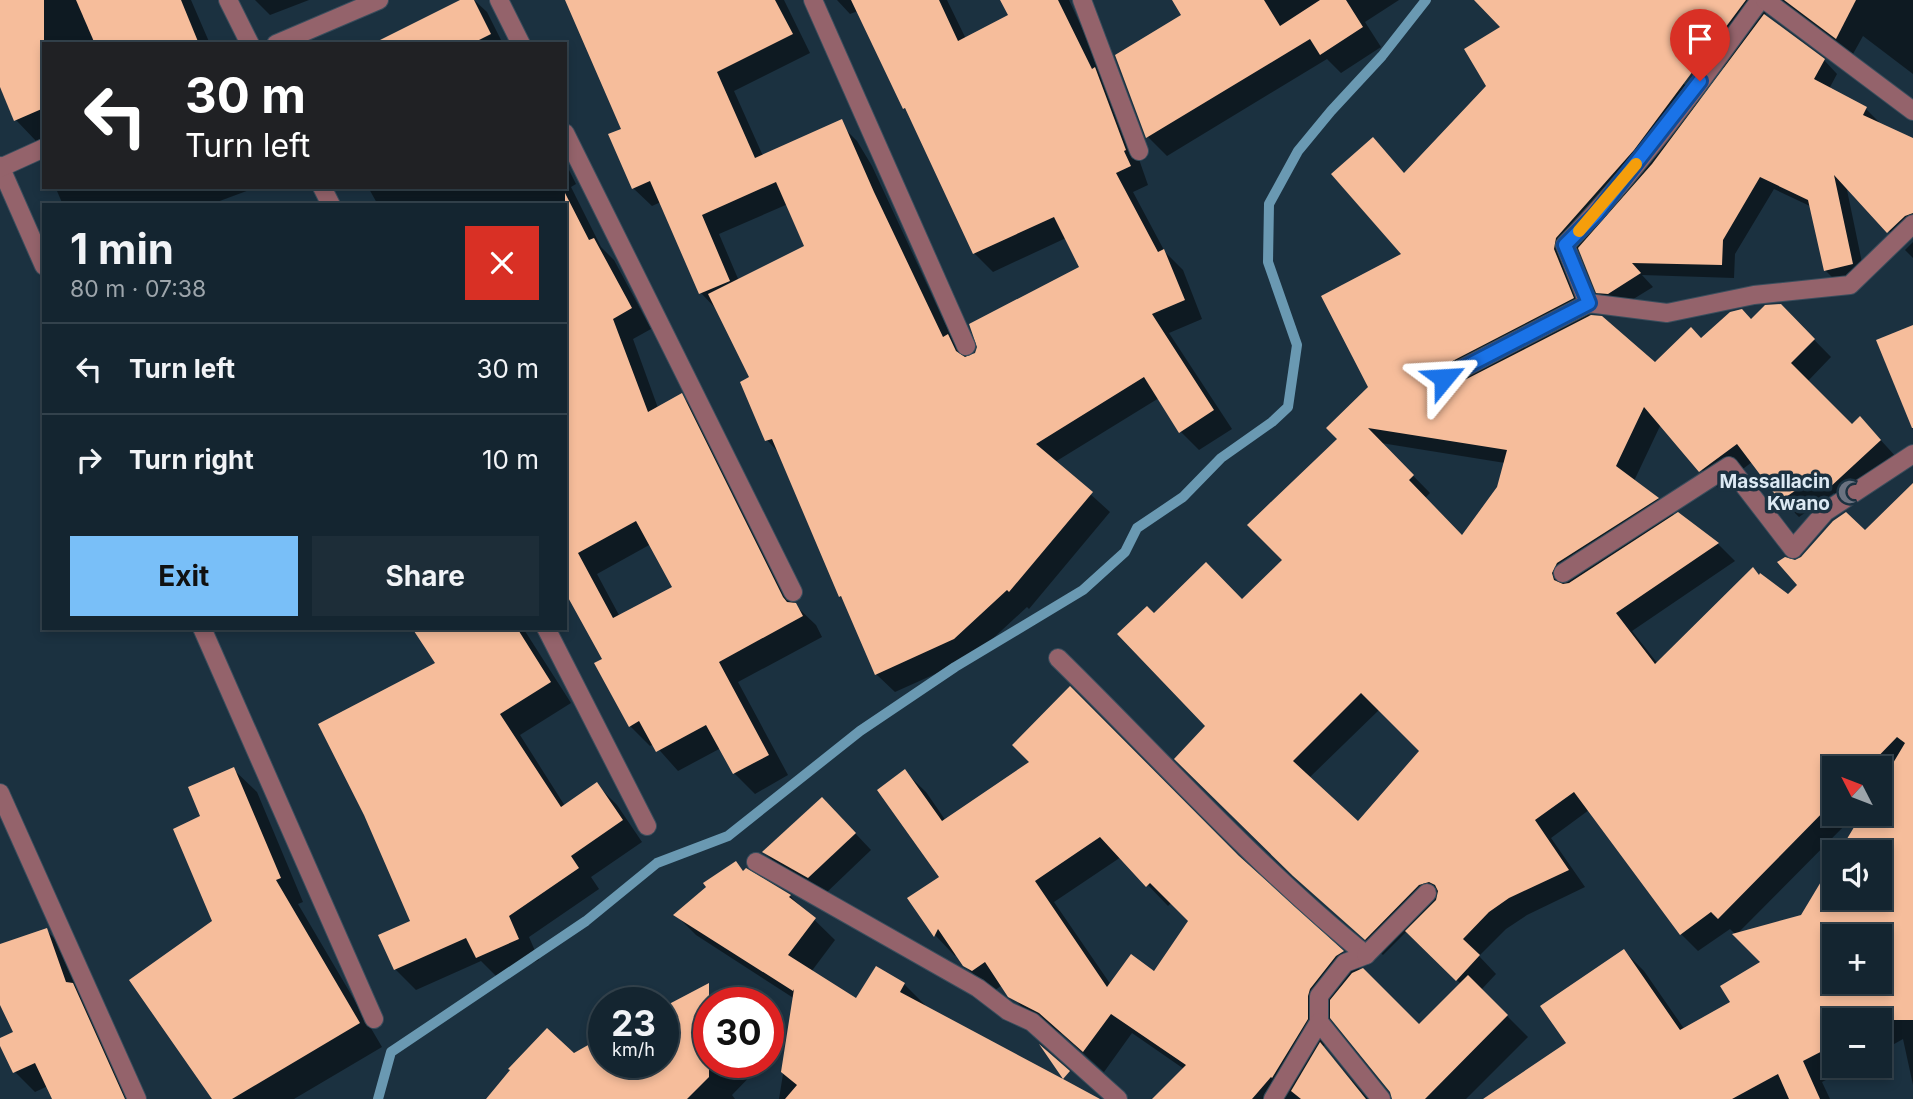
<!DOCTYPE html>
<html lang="en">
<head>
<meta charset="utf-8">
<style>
	:root { --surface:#142530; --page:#1d2d38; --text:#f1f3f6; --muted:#9da5ab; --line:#33424c; --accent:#79bff8 }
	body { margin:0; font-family:Inter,sans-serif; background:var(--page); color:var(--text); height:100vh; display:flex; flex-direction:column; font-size:26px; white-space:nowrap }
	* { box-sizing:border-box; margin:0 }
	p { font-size:23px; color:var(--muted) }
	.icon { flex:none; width:38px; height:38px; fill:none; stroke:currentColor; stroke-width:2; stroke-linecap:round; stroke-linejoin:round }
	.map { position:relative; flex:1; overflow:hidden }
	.drawer { position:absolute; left:42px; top:203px; width:525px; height:427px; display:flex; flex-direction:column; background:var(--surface); border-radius:0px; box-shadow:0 4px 10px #0003,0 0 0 2px var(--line) }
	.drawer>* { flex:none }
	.top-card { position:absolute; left:42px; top:42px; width:525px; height:147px; border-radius:0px; box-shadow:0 4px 10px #0003,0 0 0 2px var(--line); background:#202124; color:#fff; overflow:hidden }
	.needle { width:46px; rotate:312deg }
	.controls { position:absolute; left:1822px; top:756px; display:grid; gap:14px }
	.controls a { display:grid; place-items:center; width:70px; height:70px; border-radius:0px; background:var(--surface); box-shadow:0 4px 10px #0003,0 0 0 2px var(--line); font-size:35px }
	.speed { position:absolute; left:588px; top:987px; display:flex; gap:14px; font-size:35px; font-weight:700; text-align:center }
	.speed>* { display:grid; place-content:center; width:91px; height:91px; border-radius:50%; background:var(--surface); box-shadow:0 4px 10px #0003,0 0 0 2px var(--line); line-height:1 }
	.speed small { font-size:18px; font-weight:400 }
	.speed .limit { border:10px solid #d22; background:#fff; color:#111 }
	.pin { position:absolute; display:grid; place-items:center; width:60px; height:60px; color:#fff; margin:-72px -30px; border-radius:50% 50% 50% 0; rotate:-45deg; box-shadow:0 0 7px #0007 }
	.pin .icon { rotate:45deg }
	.me { position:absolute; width:77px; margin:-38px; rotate:63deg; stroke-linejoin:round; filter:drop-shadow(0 0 5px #0008) }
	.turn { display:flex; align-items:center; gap:24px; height:147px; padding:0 28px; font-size:32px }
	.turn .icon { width:91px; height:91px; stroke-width:2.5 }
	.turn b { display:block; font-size:49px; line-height:60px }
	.round { display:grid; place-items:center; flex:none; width:74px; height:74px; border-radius:0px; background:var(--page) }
	.overview { display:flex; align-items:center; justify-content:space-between; height:119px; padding:0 28px }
	h1 { font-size:42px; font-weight:700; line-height:52px }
	.action { display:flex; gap:14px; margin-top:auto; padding:14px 28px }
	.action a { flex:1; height:80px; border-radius:0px; background:var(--accent); color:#111; font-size:28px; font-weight:700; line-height:80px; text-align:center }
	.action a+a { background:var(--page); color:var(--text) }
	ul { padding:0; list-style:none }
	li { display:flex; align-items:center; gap:21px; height:91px; padding:0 28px; border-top:2px solid var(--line) }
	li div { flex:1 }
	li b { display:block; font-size:26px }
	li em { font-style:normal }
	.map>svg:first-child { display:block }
	.shadow { fill:#0007; fill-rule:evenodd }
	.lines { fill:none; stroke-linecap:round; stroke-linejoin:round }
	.stream { stroke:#6a99b2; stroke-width:10 }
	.building { fill:#f6bd9b; fill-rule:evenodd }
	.minor-casing { stroke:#3a4e5d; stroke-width:20 }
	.minor { stroke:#94636b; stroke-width:18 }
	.route-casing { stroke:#114b97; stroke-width:18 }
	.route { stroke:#1a73e8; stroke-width:12 }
	.slow { stroke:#f59e0b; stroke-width:12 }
	.labels { text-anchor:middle; stroke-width:7; stroke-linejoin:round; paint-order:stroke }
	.poi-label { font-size:19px; font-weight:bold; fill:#dce9f3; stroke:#1b3140; text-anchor:end }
</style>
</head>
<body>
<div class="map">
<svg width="1913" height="1099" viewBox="0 0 1913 1099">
	<rect width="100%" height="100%" fill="#1b3140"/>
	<g class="shadow">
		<polygon points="0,0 191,0 210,44 44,44 44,137 36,141 16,120 0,83"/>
		<polygon points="255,0 309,0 270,15"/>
		<polygon points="463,0 474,0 487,12 503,44 418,44"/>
		<path d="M569,0h215l26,53 -76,38 29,65 75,-34 19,19 15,25 82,177 14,15h4l109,-91 -15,-29 -73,34 -19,-19 -64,-139 -6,-6 -46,-97 -8,3 -13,-14h110l19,39 44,-23 -8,-16h67l37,80 8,8 34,97 -15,7 32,60 18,18 19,49 -33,14 63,96 -33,21 -18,-18 -22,-34 -104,64 55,50 -81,97 -2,-2 -54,50 -78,35 -19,-18 -31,-73 -5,-5 -60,-142 -13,-14 -15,-62 -34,-67 -17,-18 -40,-91 -9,4 -19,-18 -9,-59zM788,204l18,43 -67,34 -20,-47z"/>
		<polygon points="1174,0 1399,0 1365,22 1381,47 1341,73 1327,59 1167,156 1148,137 1183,15"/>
		<path d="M1497,0h87l100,84 18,18 24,-32 -67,-70h254v74l-50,-38 -10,18 -67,-49 -18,5 -4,6 60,44 13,14 -8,15 37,20 13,13 -1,2 35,16v94l-11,11 -56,-60 19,92 -27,6 -13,-13 -13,-63 -38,-18 -39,65 -1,24 -92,-3 11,12 -31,19 -11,-1 -13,-13 -18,-45 -7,8 -2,13 19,49 65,47 46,-24 50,-19 29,-16 51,52 -24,25 45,45 25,9 20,22 -51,47 -12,-12 -35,24 -17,-17 -30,-38 -34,26 -57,-64 -27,57 24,18 17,17 3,-2 40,30 17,17 -103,70 26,33 102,-88 29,21 10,-12 -4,-23 70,-29 48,-48v600l-10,-46 -23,13v-32h-46v46h19l-31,16 8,17h-343l82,-56 55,-92 20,20 41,59 47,-28 31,-40 -33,-33 -32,22 -17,-17 -92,-124 -38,28 34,49 -58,28 -21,14 -27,27 17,18 -15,16 47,47 -62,62h-74v-8l-62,-77 -2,26 -5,7 45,52h-213l29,-30 -52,-36 -28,39 -42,-38 -31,-17 -29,-32 -8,6 -8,-4 -22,-22 -8,-11 -1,2 -20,-21 -25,-36 32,-21 -37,-106 21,20 20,29 86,-59 207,97 104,94 76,74 42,-43 -54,-53 -24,24 -70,-62 -106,-167 -53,-111 88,-13 42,-42 55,-121 31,-52 34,-133 1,-79 83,-89 14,-58zM1381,443l124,20 -6,25 -36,49 -38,-39 5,-5zM1380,709l41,42 -63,73 -49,-46zM1834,768h46v46h-16l-23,38h39v46h-46v-34l-32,53 -65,17 119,-120h-22zM1121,857l47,49 4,-4 19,19 -37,52 -43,12 -57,-83zM1834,936h46v46h-46z"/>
		<path d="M565,162l11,22 -5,3 30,60 13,13 37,69 -18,10 25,69 23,-12 21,20 93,189 21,20 6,12 -84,45 50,93 -33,19 -21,-21 -13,-25 -43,23 -24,-27 -4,2 -20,-20 -26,-66 -39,-72v-383h-187l-10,-18h197zM651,544l23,43 -54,30 -23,-43z"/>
		<polygon points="66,187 257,187 209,205 63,205 57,191"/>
		<polygon points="1913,242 1913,258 1905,250"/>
		<polygon points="435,628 523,628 571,703 520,735 565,806 596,784 617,805 642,842 591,877 599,889 529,937 539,960 498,978 481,961 416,990 395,969 412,922 437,664"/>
		<polygon points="233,769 257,792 303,902 298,904 382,1047 294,1099 216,1099 214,922 203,817"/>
		<polygon points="838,815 871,850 825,894 781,868 765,853"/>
		<polygon points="736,863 744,872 790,896 835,940 811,972 857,1001 877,968 904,984 925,1005 924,1007 1078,1099 779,1099 795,999 696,935 676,915"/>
		<polygon points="47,931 67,951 134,1099 54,1099 48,1086 35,1092 15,1072 0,1042 15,1033 0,1001 0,946"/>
		<polygon points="699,990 712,1003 709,1003 709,1062 764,1062 732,1095 735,1099 489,1099 574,1055 604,1062 663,1062"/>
	</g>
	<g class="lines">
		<polyline class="stream" points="378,1099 391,1052 586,921 657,863 728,836 860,731 955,667 1083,590 1125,552 1137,528 1183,497 1221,458 1272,422 1288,407 1297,345 1268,262 1269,204 1298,151 1331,111 1382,56 1426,0"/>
	</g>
	<g class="building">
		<polygon points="0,0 44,0 44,108 14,121 0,87"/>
		<polygon points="76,0 181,0 199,44 95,44"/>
		<polygon points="460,0 474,0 491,34 471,44 372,44"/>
		<polygon points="565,0 775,0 793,34 717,72 755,158 842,119 874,192 943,337 948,334 956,351 965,357 975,353 977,347 969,324 1079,267 1054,217 973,254 905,108 903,109 851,0 939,0 958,41 1008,15 1000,0 1058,0 1092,69 1095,67 1126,150 1124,151 1131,166 1116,173 1158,252 1164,249 1185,300 1152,314 1214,410 1179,433 1144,377 1036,444 1093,492 1009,592 1007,590 954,639 875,675 841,596 839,597 772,439 765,441 740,382 749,377 708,294 804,246 776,182 702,215 730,281 699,294 650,181 632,189 608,134 621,129"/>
		<polygon points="1172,0 1264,0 1280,26 1320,0 1346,0 1363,27 1320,55 1310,39 1146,138 1115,55 1181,15"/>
		<path d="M1474,0h272l-112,150 -78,88 -2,11 20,49 -135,70 -6,9 4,10 12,1 142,-73 11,1 53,46 36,-35 10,11 29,-26 12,-3 9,10 14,-14 16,-1 34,35 -24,24 61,61 8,-8 21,24 -53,49 -11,-13 -37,25 -43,-57 -38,28 -55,-65 -28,59 43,32 -102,65 -5,10 2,7 9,4 6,-1 109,-71 41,31 -103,70 39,51 98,-97 6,8 1,-2 28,21 9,-9 -20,-23 8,-5 10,3 6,-3 32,-36 13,-9 19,18 48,-47v537h-79v25l-31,16 17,38h-31l-11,-25 -46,25h-249l83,-56 -26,-37 84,-57 56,81 50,-28 -10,-16 40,-24 -28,-28 69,-19 33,-55v38h46v-46h-41l23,-38h18v-29l25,-42 -8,-6 -30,31h-33v33l-116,118 -7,-7 -31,23 -106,-143 -39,28 34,50 -60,28 -20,14 -26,27 17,16 -24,26 -51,-50 31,-31 2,-9 -3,-6 -6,-3 -10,3 -54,55 -72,-64 -119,-117 31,-33 -88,-92 30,-28 7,7 52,-51 36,37 40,-39 -35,-35 90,-86 -11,-11 42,-41 -47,-91 80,-42 -70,-80 42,-37 31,36 82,-87 -22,-37 36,-22zM1368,428l139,22 -10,37 -35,48 -53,-55 5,-5zM1361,693l58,58 -61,70 -65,-60zM1834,936h46v46h-46z"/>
		<polygon points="1784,0 1856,0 1836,39"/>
		<polygon points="1764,14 1825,59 1814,79 1867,107 1863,115 1913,138 1913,213 1905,216 1887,233 1834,175 1853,264 1824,271 1808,200 1760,177 1723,240 1722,265 1632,263 1641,273 1608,294 1596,293 1578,248 1652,164"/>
		<path d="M565,193l24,47 5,-2 38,70 -19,11 35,93 34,-19 101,204 4,5 9,1 7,13 -84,46 50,93 -36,19 -27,-49 -50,27 -17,-31 -10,6 -35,-64 8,-4 -37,-67zM636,521l36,66 -59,31 -35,-65z"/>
		<polygon points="1913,325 1913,428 1912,428 1876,340"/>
		<polygon points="412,628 517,628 551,682 500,714 561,807 597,782 623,820 571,856 579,868 509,916 519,939 476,958 466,938 394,970 378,935 410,921 364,815 318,724 435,663"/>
		<path d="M1070,686l169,170 105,95 -8,5 -26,33 -2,7v23l-36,59 -1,-1 -19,22h-100l34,-34 -75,-51 -28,38 -44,-39 -31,-16 -23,-35 -13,9 -9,-5 -25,-37 -4,8 -27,-39 32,-21 -62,-87 28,-21 37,52 87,-59 -17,-17zM1100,837l46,50 4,-4 38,38 -34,50 -23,-17 -24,33 -72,-106z"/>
		<polygon points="234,767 281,878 276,880 360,1023 232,1099 212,1099 129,980 212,921 173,829 200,816 188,787"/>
		<polygon points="822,797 856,833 808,878 762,852"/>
		<polygon points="736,861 743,871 746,868 791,895 789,897 816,918 788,955 856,998 876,966 905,983 900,992 1063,1079 1039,1044 1070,1071 1063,1079 1100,1099 785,1099 797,1085 781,1072 794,989 793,991 673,915 706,887 703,883"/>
		<polygon points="47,928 66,982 73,983 125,1099 52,1099 35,1063 13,1073 0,1046 0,1038 13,1032 0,1005 0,944"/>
		<polygon points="1363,968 1419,1024 1468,975 1508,1015 1425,1099 1392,1099 1390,1092 1330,1018 1330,1000 1352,973"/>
		<polygon points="709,983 709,1077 687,1099 486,1099 510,1070 508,1069 547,1028 574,1053 604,1036 604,1062 663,1062 663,1011 671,1003"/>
		<polygon points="1320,1042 1366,1099 1301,1099 1291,1091"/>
	</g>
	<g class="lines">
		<g class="minor-casing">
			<g id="minor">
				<polyline points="228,0 250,44"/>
				<polyline points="499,0 521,44"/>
				<polyline points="813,0 966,346"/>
				<polyline points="1082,0 1139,151"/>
				<path d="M1760,0c-61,84 -122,170 -195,245l23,58 79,10 87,-18 96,-10 63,-61"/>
				<polyline points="1765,0 1913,111"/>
				<polyline points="276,44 379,0"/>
				<polyline points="565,133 793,592"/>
				<polyline points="0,166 44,266"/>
				<polyline points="0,168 44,148"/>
				<polyline points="322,187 331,205"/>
				<polyline points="1444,378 1589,303"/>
				<polyline points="1563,573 1729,466 1793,549 1825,512 1913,454"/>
				<polyline points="202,628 374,1019"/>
				<polyline points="546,628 647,826"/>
				<path d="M1058,658c102,100 197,207 308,297l-21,8 -26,33v26"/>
				<polyline points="0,793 137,1099"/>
				<polyline points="756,862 978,988 1008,1011 1032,1022 1118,1099"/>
				<polyline points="1366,955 1427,893"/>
				<polyline points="1273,1099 1319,1022 1381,1099"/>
			</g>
		</g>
		<use href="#minor" class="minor"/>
	</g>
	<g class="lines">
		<g class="route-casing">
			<polyline id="route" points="1444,378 1589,303 1565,245 1596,214 1700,81"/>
		</g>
		<use href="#route" class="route"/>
		<polyline class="slow" points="1579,231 1636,164"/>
	</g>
	<defs>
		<g id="mosque-bare" transform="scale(1.89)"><path d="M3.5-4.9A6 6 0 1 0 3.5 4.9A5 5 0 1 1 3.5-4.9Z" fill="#6b7280" stroke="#1b3140" stroke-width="2.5" paint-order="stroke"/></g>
	</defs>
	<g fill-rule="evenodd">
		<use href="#mosque-bare" x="1850" y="492"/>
	</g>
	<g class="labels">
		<g class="poi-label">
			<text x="1830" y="488">Massallacin<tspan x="1830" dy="22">Kwano</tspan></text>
		</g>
	</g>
</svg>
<div class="controls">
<a><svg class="needle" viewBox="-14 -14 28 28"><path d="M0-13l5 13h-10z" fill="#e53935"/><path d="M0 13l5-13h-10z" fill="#9da5ab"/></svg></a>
<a><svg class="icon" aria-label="sound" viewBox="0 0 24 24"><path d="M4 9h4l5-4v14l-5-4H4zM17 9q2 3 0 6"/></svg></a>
<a>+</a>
<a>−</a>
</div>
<div class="speed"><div>23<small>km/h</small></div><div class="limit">30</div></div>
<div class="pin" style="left:1700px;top:81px;background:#d93025"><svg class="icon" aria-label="arrive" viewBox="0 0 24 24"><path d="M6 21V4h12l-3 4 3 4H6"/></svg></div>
<svg class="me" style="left:1444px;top:378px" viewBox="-20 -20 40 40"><path d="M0-17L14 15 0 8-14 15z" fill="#1a73e8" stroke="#fff" stroke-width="4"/></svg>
<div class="top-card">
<div class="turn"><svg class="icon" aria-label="left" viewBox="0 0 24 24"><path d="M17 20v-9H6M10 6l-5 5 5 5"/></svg><div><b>30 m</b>Turn left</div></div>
</div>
<section class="drawer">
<div class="overview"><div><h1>1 min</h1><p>80 m · 07:38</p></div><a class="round" style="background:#d93025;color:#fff"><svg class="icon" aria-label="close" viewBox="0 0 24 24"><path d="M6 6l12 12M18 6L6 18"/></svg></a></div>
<ul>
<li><svg class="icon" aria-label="left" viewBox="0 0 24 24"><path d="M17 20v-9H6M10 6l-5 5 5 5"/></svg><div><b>Turn left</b></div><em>30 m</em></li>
<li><svg class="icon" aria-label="right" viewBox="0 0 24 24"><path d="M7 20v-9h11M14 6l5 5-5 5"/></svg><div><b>Turn right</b></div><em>10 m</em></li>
</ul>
<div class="action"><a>Exit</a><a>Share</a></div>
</section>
</div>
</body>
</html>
